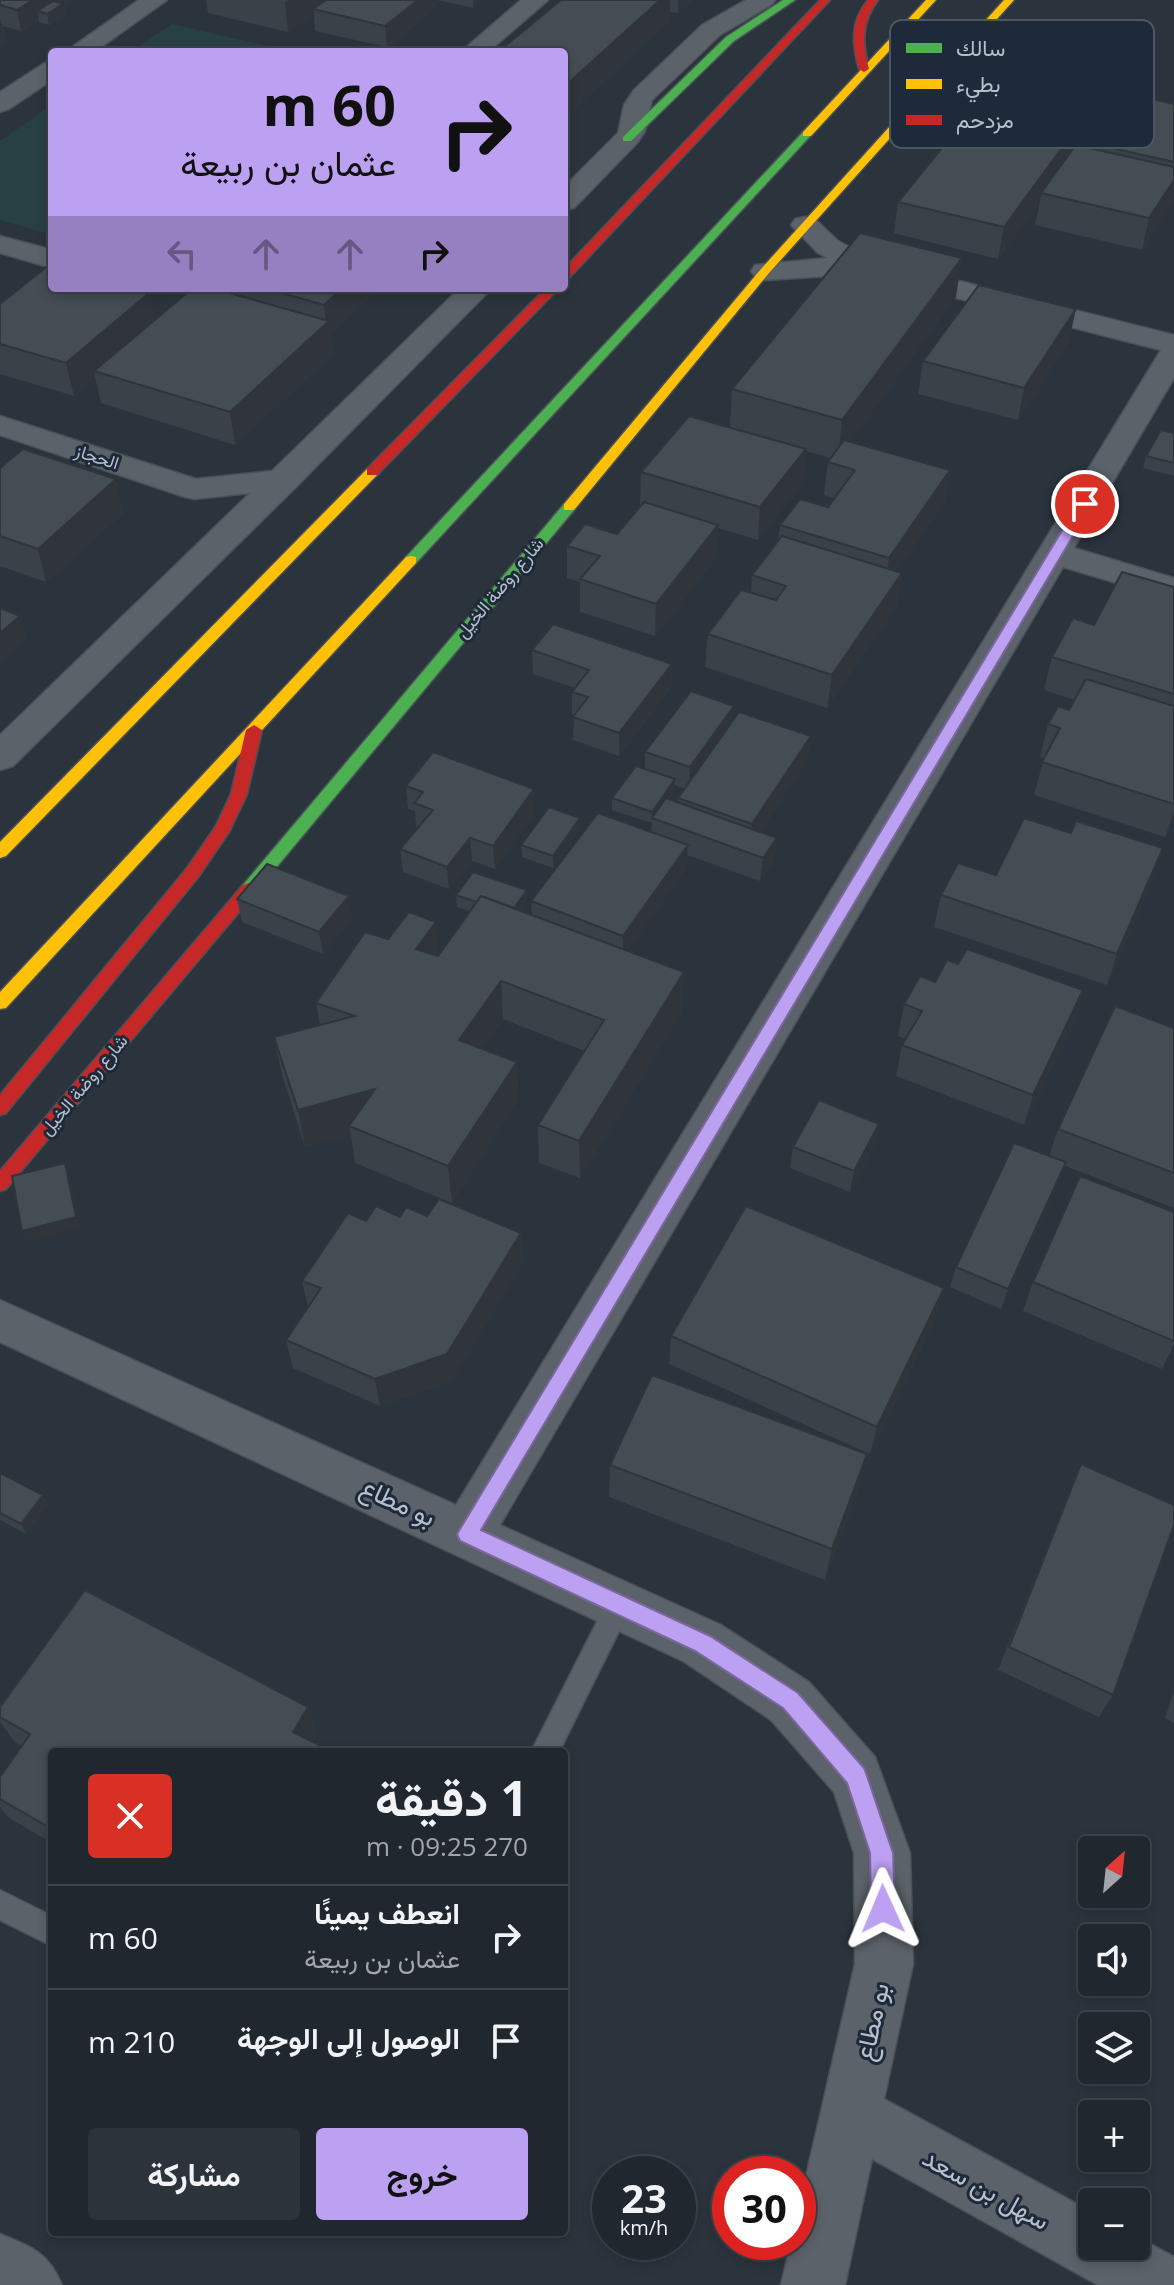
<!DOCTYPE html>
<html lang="ar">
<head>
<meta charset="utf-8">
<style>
	:root { --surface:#20272e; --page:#2d333a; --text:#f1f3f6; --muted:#a2a5aa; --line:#3d444a; --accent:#bca0f2 }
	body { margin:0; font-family:"Open Sans",Vazirmatn,sans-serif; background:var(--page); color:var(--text); direction:rtl; height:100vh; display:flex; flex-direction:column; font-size:30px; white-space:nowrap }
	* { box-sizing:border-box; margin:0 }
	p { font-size:26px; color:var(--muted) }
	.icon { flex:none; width:44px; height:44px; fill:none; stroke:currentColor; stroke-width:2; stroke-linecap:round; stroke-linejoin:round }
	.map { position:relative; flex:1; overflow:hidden; direction:ltr }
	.side { position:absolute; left:48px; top:1748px; width:520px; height:488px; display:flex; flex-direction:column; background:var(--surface); border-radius:8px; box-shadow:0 4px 12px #0003,0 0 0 2px var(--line); direction:rtl }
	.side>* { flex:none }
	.top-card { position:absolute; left:48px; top:48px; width:520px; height:244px; border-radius:8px; box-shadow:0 4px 12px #0003,0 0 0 2px var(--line); direction:rtl; background:#bca0f2; color:#111; overflow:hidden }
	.needle { width:52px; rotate:27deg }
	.controls { position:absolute; left:1078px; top:1836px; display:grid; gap:16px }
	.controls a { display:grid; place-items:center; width:72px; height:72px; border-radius:8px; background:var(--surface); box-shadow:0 4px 12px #0003,0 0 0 2px var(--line); font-size:40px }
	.speed { position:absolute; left:592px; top:2156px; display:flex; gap:16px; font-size:40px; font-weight:700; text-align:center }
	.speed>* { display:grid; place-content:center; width:104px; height:104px; border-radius:50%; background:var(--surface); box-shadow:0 4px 12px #0003,0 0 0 2px var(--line); line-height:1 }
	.speed small { font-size:20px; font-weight:400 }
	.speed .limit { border:12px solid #d22; background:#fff; color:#111 }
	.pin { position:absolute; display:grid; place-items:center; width:68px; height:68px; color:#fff; margin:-34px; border:4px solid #fff; border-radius:50%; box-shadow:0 2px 8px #0007 }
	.me { position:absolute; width:88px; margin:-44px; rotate:359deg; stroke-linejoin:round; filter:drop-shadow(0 0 6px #0008) }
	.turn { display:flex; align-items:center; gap:28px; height:168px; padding:0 40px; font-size:36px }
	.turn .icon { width:104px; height:104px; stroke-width:2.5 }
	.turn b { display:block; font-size:56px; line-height:68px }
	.lanes { display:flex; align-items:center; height:76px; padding:0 40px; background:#0003; justify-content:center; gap:40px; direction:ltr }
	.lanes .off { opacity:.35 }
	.round { display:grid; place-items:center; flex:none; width:84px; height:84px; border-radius:8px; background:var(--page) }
	.headline { display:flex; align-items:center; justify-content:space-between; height:136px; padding:0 40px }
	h1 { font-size:48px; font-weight:700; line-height:60px }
	.primary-button { display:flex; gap:16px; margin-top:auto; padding:16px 40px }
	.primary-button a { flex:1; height:92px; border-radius:8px; background:var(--accent); color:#111; font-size:32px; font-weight:700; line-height:92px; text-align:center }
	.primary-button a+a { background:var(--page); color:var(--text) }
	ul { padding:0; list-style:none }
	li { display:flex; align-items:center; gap:24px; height:104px; padding:0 40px; border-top:2px solid var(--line) }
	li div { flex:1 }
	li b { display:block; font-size:30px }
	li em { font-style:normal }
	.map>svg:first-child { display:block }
	.green { fill:#284044 }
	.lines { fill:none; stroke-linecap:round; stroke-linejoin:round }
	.lane-casing { stroke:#4a5057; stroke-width:3 }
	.street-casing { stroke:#4a5057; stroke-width:3 }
	.fast-casing { stroke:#4a5057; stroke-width:3 }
	.slow-casing { stroke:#4a5057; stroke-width:3 }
	.jam-casing { stroke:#4a5057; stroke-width:3 }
	.lane { fill:#5c626a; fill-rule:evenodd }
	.street { fill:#5c626a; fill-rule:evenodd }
	.fast { fill:#4caf50; fill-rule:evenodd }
	.slow { fill:#ffc107; fill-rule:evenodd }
	.jam { fill:#c62828; fill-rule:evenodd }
	.wall { fill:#3a4148; fill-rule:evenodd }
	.shaded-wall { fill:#30353b }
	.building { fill:#444c54; stroke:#30353b; stroke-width:2 }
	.route { fill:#bca0f2; stroke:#7a689d; stroke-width:2 }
	.labels { text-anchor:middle; stroke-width:6; stroke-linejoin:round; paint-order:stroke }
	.far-street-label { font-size:18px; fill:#b6c0cd; stroke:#1e2939 }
	.near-street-label { font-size:26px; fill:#b6c0cd; stroke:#1e2939 }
	.key { fill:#1e2939; stroke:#4c5665; stroke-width:2 }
	.key-label { font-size:22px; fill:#b6c0cd }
</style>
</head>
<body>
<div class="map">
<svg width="1174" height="2285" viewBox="0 0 1174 2285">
	<rect width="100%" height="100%" fill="#2b343d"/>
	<g class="green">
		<polygon points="172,24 293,52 131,52"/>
		<polygon points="52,105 52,235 0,220 0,141"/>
	</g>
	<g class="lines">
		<g class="lane-casing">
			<g id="lane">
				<polygon points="619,1593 628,1596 632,1605 559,1752 531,1752 610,1596"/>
				<polygon points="0,1890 52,1916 52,1946 0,1920"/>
			</g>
		</g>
		<g class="street-casing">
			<g id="street">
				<polygon points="139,0 167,0 94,52 65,52"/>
				<polygon points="521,0 548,0 488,52 461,52"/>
				<polygon points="746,0 775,0 771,5 720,35 652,100 645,131 638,142 574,208 564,210 564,187 618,133 624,105 634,90 702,25"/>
				<polygon points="52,61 52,80 9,109 0,112 0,92 43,64"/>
				<polygon points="805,217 815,219 838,241 872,259 1174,335 1174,378 1074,548 1174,578 1174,600 1063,567 500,1525 721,1625 809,1682 875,1757 910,1853 913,1964 884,2099 1092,2212 1092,2246 1136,2246 1136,2236 1174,2257 1174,2285 1098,2285 872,2159 845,2285 781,2285 791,2242 798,2242 798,2211 855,1964 854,1853 834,1792 771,1720 683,1661 0,1342 0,1300 456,1505 1161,350 862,274 765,280 755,277 751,271 755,265 828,258 818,253 791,225 795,219"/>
				<polygon points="0,236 52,250 52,268 0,253"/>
				<polygon points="460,288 492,288 297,486 13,766 0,770 0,735 250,493 194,499 182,496 0,435 0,416 196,479 272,471"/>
				<path d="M0,2234c32,13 48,18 62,51h-62z"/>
			</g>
		</g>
		<g class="fast-casing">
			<g id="fast">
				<polygon points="783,0 795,0 734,41 631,141 623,141 623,137 726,37"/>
				<polygon points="803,132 812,134 416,563 406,563 406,557"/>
				<polygon points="569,503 574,504 574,510 255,893 243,893 241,889 243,885 564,504"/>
			</g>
		</g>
		<g class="slow-casing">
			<g id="slow">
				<polygon points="926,0 936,0 811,136 803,136 803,132"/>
				<polygon points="1004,0 1014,0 769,273 574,510 564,510 564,504 761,269"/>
				<polygon points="372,468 379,472 377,475 6,856 0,858 0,842 367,469"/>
				<polygon points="411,556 416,557 416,563 6,1008 0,1009 0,992 406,557"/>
			</g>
		</g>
		<g class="jam-casing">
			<g id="jam">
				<polygon points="820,0 830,0 568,279 564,280 564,269"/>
				<path d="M868,0h10c-17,23 -16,42 -9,69l-5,3 -5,-3c-7,-26 -9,-47 9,-69z"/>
				<polygon points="546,288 559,288 377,475 367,475 367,469"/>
				<polygon points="254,725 262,730 247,794 229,832 199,876 6,1113 0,1115 0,1095 187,868 216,826 231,794 246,730"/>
				<polygon points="249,883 257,889 255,893 6,1189 0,1191 0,1171 243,885"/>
			</g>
		</g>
		<use href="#lane" class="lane"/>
		<use href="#street" class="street"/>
		<use href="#fast" class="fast"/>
		<use href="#slow" class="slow"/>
		<use href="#jam" class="jam"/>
	</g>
	<g class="wall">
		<polygon points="0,0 72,0 63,5 65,15 49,25 39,22 39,20 21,31 3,26 6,42 0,46"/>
		<polygon points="206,0 435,0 436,8 387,47 315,31 314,13 288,32 208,13"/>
		<polygon points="437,0 484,0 473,8"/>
		<polygon points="561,0 692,0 678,13 670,12 670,20 564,118 564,52"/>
		<polygon points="1113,78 1110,89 1092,115 1083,113 1082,118 1074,129 1075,130 1071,153 1080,146 1081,141 1139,96 1174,104 1174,198 1142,250 1035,225 1040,201 998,259 894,233 898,202 1071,93"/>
		<polygon points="235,288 380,288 331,334 333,354 235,445 101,403 95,377 74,396 0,374 0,304 156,319 236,295"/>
		<polygon points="956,297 850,442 950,470 944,503 897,571 902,573 897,605 827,708 705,667 708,634 751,593 752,575 778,540 780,525 828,507 835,498 824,495 828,462 831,458 806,451 803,482 758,540 718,528 716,558 655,636 580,612 580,582 567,578 567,546 617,534 642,505 640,504 641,472 730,427 732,389"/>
		<polygon points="1069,341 1018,420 918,394 923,361"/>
		<polygon points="1174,433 1174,476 1143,468 1146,456"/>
		<polygon points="0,468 124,512 46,582 0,566"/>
		<polygon points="1174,587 1174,818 1165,837 1034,795 1044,758 1040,757 1048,724 1069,710 1075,700 1044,690 1052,657 1094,625"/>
		<polygon points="532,650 672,664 671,687 619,756 573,740 574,716 572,715 572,692 575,688 533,674"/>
		<path d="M733,721l75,38 -48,73 17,6 -3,23 -14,20 -73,-26 -1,13 -58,83 54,60 -102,167 -41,-15 -1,-38 47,-74 -82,-32 -20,29 34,14 1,37 -66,104 -97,-40 -4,-28 -46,12 -23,-72 -8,-38 46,-12 -4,-22 72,-64 51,15 31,-43 -13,-4 -1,-12 71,7 -6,9 11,4 -1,-14 120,-69 1,-9 -40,-13v-12l33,-29v-17zM674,785l11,4 -7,9v5l-9,-4 5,-8z"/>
		<polygon points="406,786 535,812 495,869 472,861 449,889 403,872 400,849 418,827 416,826 415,811 408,809"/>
		<polygon points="580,830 553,868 522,857 521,845"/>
		<polygon points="996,875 1152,880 1107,985 934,927 941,895"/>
		<polygon points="237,899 352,919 323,954 242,922"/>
		<polygon points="935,982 1083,990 1074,1022 1024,1125 896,1076 902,1045 906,1039 898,1036 904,1004"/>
		<polygon points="1174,1028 1174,1208 1065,1166 1058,1184 1001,1309 950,1287 956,1267 1049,1156 1058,1129"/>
		<polygon points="875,1145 850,1192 790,1168 793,1147"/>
		<polygon points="427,1216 521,1233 523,1263 450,1382 380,1406 293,1368 286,1340 308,1307 302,1281 366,1221 400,1217"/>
		<polygon points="1033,1282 1174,1341 1174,1344 1162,1369 1023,1311"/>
		<polygon points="936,1317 870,1454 669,1364 671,1336"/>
		<polygon points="1081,1464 1113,1695 1099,1717 998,1670 1070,1491"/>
		<polygon points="610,1465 859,1487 825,1580 609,1497"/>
		<polygon points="0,1473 48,1504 26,1534 0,1520"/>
		<polygon points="1174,1691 1174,1723 1165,1718"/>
		<polygon points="0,1707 308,1707 317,1735 312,1742 329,1750 329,1752 52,1752 52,1843 9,1818 0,1807 0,1777 22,1746 14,1741 0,1722"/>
	</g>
	<g class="shaded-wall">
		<polygon points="33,0 72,0 63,5 65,15 49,25 47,14 37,11 39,20 21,31 17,10"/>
		<polygon points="288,0 331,0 313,9 314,13 288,32 285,2"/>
		<polygon points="418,0 435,0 436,8 387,47 385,26"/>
		<polygon points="473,0 484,0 473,8"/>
		<polygon points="660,0 670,0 670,20 564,118 564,87"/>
		<polygon points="678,0 692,0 678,13"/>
		<polygon points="1,20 6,42 0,46 0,21"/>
		<polygon points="1113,78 1110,89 1092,115 1095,104"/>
		<polygon points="1086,96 1082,118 1056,154 1060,132"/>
		<polygon points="1075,130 1069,161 1041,193 1040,201 998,259 1004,227"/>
		<polygon points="1174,174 1174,200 1142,250 1149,218"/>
		<polygon points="962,258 956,297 838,459 842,420"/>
		<polygon points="342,288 380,288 331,334 333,354 235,445 230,412 326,324 324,305"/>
		<polygon points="150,292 156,324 94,371 95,377 74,396 66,363"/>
		<polygon points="1076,309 1069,341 1018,420 1024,388"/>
		<polygon points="806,449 803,482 758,540 760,507"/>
		<polygon points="950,470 944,503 884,591 889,558"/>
		<polygon points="116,479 124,512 46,582 38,549"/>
		<polygon points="718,525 716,558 655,636 656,604"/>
		<polygon points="902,573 897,605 827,708 832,675"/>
		<polygon points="20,616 27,639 0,663 0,633"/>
		<polygon points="672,664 671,687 619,756 619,733"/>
		<polygon points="734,706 732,729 689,790 690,767"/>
		<polygon points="811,736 808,759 750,847 752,824"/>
		<polygon points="675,779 674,791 654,819 652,818 651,824 652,812"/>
		<polygon points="534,789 535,812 495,869 493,846"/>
		<polygon points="1174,811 1174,818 1165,837"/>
		<polygon points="580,818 580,830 553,868 553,856"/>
		<polygon points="470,838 472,861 449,889 447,867"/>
		<polygon points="777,838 774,861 760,881 763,858"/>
		<polygon points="688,845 686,868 623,959 623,936"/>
		<polygon points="1163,848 1152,880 1107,985 1117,954"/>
		<polygon points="527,890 527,902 511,925 510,914"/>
		<polygon points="349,896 352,919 323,954 319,932"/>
		<polygon points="436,922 439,961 416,949"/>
		<polygon points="684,972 682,1011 580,1178 579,1141"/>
		<polygon points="501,981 503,1019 463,1078 459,1040"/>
		<polygon points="1083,990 1074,1022 1024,1125 1033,1095"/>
		<polygon points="517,1062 518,1099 452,1203 448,1166"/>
		<polygon points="375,1089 349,1126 351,1135 305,1147 298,1110"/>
		<polygon points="879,1124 875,1145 850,1192 854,1171"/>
		<polygon points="1066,1162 1058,1184 1001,1309 1008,1289"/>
		<polygon points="65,1163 69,1174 80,1228 27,1242 22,1231"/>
		<polygon points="521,1233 523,1263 450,1382 380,1406 375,1379"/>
		<polygon points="944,1288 936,1317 870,1454 877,1427"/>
		<polygon points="867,1454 859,1487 825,1580 832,1549"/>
		<polygon points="43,1495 48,1504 26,1534 21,1524"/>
		<polygon points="308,1707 317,1735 306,1752 293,1732"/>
	</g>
	<g class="building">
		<polygon points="0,0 33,0 17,10 0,5"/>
		<polygon points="326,0 418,0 385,26 313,9"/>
		<polygon points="561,0 660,0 564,87 564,52 498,52"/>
		<polygon points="53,1 63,4 47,14 37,11"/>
		<polygon points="1117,91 1174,104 1174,162 1081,141"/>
		<polygon points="975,107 1075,130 1004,227 898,202"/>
		<polygon points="1076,145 1174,167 1174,180 1149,218 1041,193"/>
		<polygon points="860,233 962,258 842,420 732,389"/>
		<polygon points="50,264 52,265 52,288 136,288 150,292 66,363 0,344 0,304"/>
		<polygon points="979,285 1076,309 1024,388 923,361"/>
		<polygon points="193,288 212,288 329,321 230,412 94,371"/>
		<polygon points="264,288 342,288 324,305"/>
		<polygon points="689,416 806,449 760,507 641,472"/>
		<polygon points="1161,430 1174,433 1174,463 1146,456"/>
		<polygon points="844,440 950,470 889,558 780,525 800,499 828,507 855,470 828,462"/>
		<polygon points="23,449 116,479 38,549 0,536 0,468"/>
		<polygon points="644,502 718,525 656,604 580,579 600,556 567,546 585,524 617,534"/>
		<polygon points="782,536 902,573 832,675 708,634 741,590 776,600 786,586 752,575"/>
		<polygon points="1122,572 1174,587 1174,694 1052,657 1073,618 1094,625"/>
		<polygon points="0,608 20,616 0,633"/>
		<polygon points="553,624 672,664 619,733 573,717 588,697 572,692 589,670 532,650"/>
		<polygon points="1086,679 1174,706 1174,804 1042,762 1060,728 1048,724 1058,706 1069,710"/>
		<polygon points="691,691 734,706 690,767 645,752"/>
		<polygon points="739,712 811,736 752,824 678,798"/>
		<polygon points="433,752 534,789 493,846 470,838 447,867 400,849 433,810 414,803 423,792 406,786"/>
		<polygon points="636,766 675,779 652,812 612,798"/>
		<polygon points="666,798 777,838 763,858 652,818"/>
		<polygon points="549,807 580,818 553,856 521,845"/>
		<polygon points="598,813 688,845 623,936 531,901"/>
		<polygon points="1024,818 1071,833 1076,821 1163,848 1117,954 941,895 958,863 996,875"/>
		<polygon points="267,864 349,896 319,932 237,899"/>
		<polygon points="473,872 527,890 514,908 481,896 477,902 456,895"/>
		<polygon points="481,896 684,972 579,1141 538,1125 604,1020 501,981 459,1040 517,1062 448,1166 349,1126 375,1089 298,1110 274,1037 355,1016 316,1003 365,932 388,939 409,912 436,922 416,949 438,956"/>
		<polygon points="967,949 1083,990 1033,1095 902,1045 922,1011 904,1004 920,976 935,982 947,960 958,964"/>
		<polygon points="1115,1006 1174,1028 1174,1173 1058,1129"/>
		<polygon points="819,1100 879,1124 854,1171 793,1147"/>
		<polygon points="1014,1143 1066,1162 1008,1289 956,1267"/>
		<polygon points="65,1163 76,1217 22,1231 12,1176"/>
		<polygon points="1080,1176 1174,1212 1174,1341 1033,1282"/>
		<polygon points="439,1199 521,1233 447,1354 375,1379 286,1340 321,1288 302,1281 348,1213 366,1221 376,1206 400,1217 406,1207 427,1216"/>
		<polygon points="746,1206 944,1288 877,1427 671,1336"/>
		<polygon points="652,1375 867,1454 832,1549 610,1465"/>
		<polygon points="1081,1464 1174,1505 1174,1525 1113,1695 1009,1647"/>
		<polygon points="0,1473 43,1495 21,1524 0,1513"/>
		<polygon points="85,1590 308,1707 293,1732 329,1750 328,1752 52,1752 52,1829 0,1799 0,1777 30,1734 0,1717 0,1707"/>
	</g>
	<polygon class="route" points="1085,500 1092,504 481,1530 710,1636 798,1693 864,1768 867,1776 893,1853 895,1909 891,1917 883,1920 875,1917 871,1909 870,1853 847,1783 783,1708 695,1651 460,1541 457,1534 1078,504"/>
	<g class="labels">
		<g class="far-street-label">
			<text transform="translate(97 457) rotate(18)" y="6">الحجاز</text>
			<text transform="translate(500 588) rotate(-50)" y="6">شارع روضة الخيل</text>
			<text transform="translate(84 1085) rotate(-50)" y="6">شارع روضة الخيل</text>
		</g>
		<g class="near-street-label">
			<text transform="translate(398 1502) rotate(25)" y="9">بو مطاع</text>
			<text transform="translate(872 2022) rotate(-78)" y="9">بو مطاع</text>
			<text transform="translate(986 2189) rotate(29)" y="9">سهل بن سعد</text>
		</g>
	</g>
	<rect x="890" y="20" width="264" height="128" rx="12" class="key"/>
	<rect x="906" y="43" width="36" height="10" fill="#4caf50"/>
	<rect x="906" y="79" width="36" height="10" fill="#ffc107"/>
	<rect x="906" y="115" width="36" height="10" fill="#c62828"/>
	<g class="key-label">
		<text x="956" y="56">سالك</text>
		<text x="956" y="92">بطيء</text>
		<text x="956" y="128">مزدحم</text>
	</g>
</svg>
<div class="controls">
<a><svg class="needle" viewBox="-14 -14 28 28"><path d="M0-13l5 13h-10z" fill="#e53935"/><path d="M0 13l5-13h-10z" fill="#a2a5aa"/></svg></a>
<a><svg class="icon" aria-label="sound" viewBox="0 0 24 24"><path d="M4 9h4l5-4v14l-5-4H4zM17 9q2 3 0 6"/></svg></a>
<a><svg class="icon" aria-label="layers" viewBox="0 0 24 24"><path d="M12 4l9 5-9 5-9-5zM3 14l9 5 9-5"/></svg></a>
<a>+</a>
<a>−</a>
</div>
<div class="speed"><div>23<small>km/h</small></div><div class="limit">30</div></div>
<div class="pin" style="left:1085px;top:504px;background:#d93025"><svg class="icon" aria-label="arrive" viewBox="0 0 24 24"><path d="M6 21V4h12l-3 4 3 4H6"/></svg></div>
<svg class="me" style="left:883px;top:1909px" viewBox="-20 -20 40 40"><path d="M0-17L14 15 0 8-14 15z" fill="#bca0f2" stroke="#fff" stroke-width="4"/></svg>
<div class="top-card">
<div class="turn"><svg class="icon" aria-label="right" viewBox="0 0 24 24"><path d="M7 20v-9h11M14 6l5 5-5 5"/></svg><div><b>60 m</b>عثمان بن ربيعة</div></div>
<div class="lanes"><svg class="icon off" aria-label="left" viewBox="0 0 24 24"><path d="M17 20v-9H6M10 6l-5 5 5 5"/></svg><svg class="icon off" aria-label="ahead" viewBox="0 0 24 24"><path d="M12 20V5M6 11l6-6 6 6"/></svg><svg class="icon off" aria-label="ahead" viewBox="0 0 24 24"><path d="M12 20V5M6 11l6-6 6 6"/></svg><svg class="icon" aria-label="right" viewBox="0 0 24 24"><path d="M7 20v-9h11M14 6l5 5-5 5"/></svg></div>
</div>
<section class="side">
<div class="headline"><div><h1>1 دقيقة</h1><p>270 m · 09:25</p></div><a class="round" style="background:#d93025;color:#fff"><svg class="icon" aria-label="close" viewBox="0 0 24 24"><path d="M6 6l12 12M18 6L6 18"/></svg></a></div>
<ul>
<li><svg class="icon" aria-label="right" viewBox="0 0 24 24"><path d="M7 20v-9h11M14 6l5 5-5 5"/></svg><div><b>انعطف يمينًا</b><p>عثمان بن ربيعة</p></div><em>60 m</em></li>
<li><svg class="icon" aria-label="arrive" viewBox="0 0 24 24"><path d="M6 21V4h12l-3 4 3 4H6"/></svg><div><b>الوصول إلى الوجهة</b></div><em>210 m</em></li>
</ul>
<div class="primary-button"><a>خروج</a><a>مشاركة</a></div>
</section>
</div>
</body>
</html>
